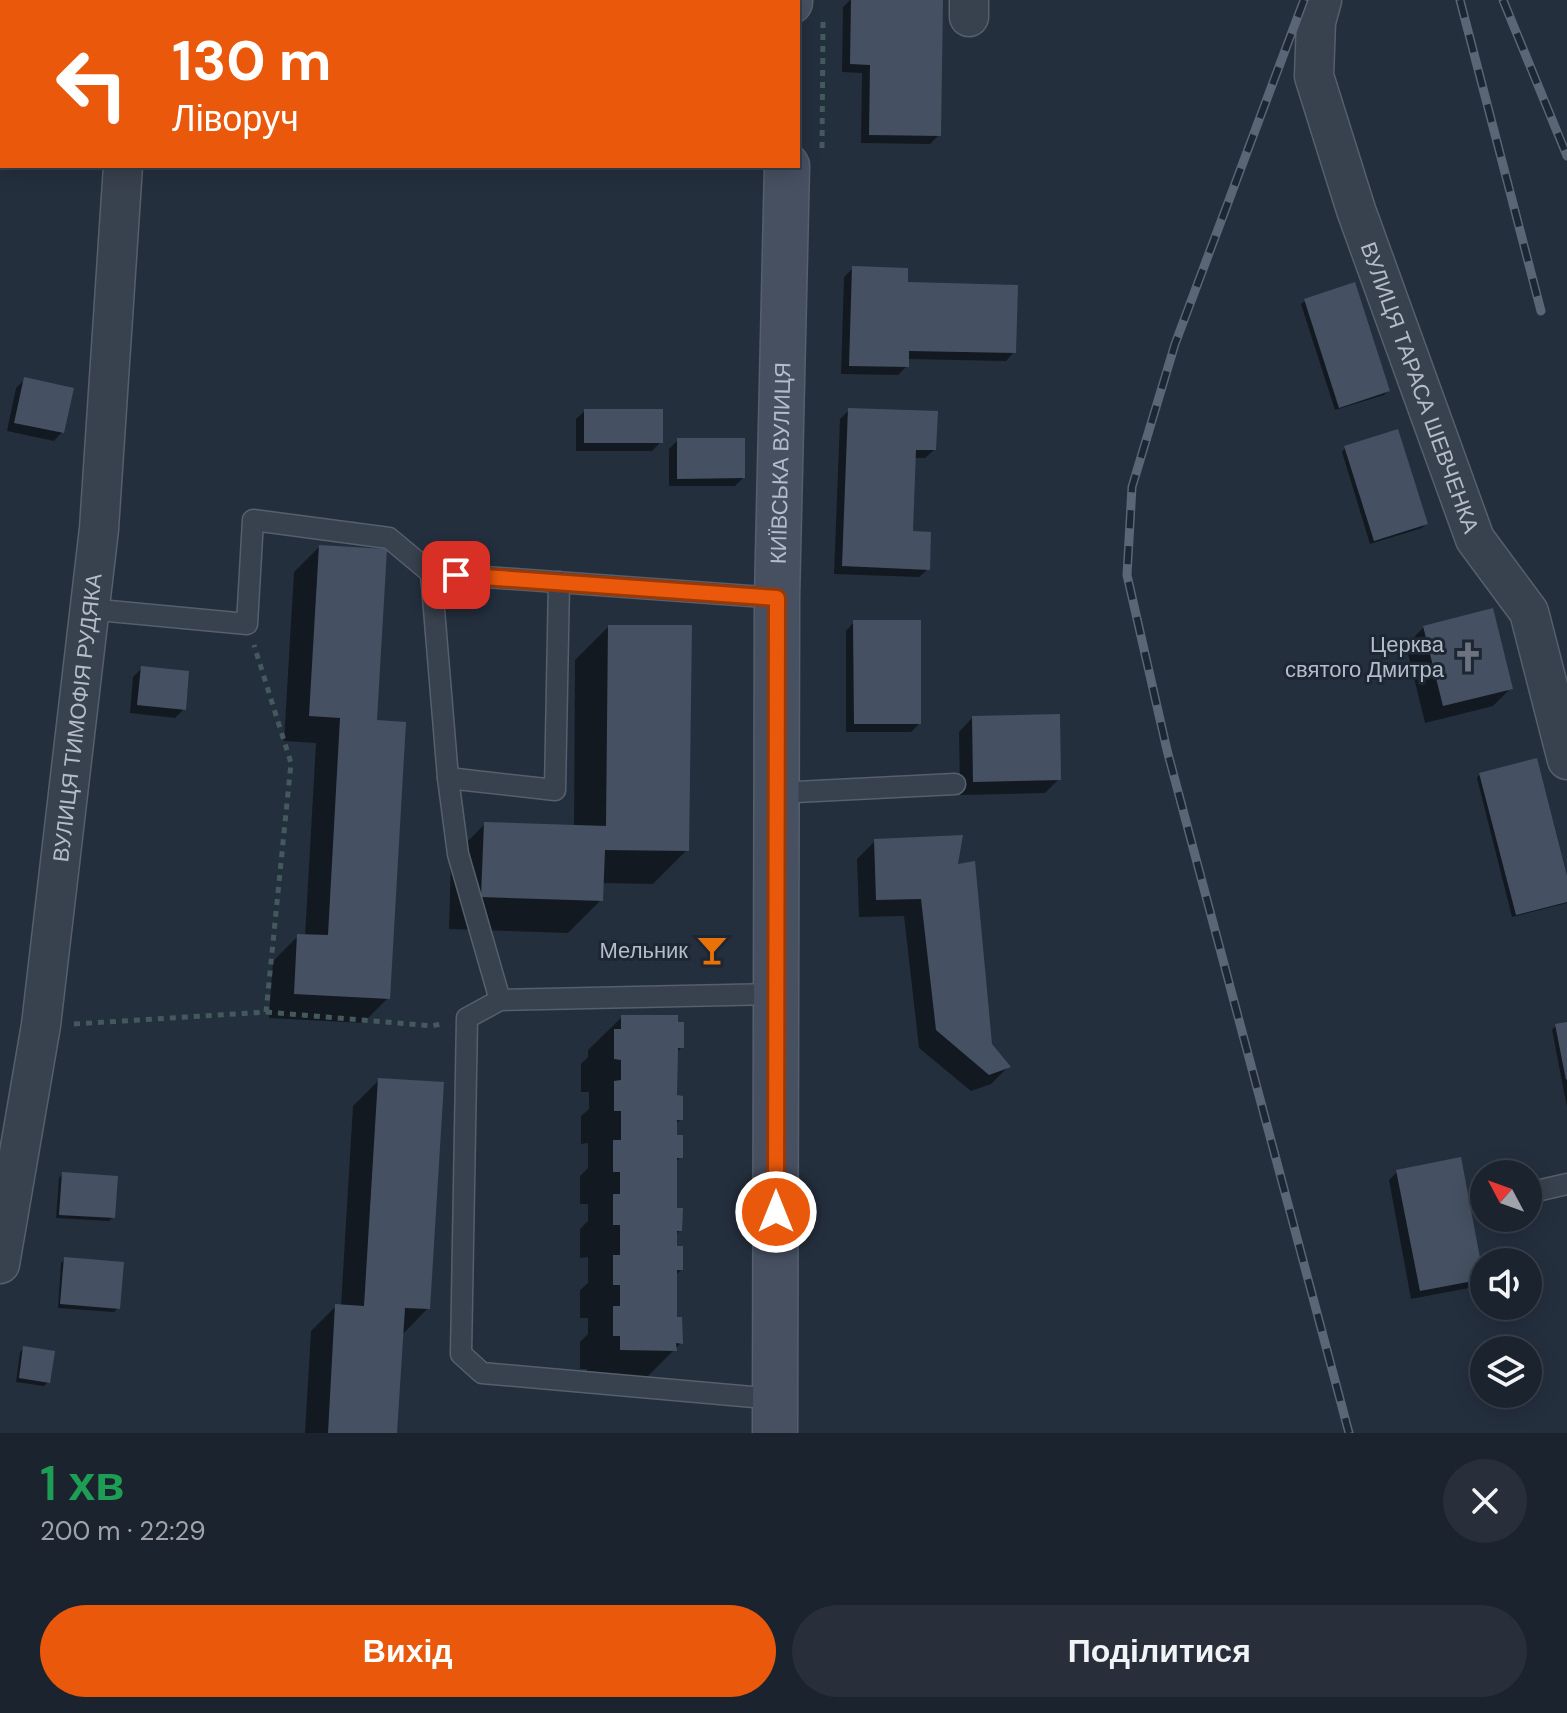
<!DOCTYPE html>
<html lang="uk">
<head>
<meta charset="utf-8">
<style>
	:root { --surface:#1b232e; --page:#282f3a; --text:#f1f3f6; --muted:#a0a4aa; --line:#39404a; --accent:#ea580c }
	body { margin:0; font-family:"DM Sans",sans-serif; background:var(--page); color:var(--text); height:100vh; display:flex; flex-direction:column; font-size:30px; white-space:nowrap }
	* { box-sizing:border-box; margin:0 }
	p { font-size:26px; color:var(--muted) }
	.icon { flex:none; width:44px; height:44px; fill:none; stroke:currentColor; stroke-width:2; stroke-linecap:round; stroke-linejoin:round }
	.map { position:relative; height:1433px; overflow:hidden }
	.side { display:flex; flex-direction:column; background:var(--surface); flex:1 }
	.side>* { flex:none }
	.banner { position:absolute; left:0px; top:0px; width:800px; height:168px; box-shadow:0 4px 20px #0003,0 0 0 2px var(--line); background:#ea580c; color:#fff; overflow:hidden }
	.needle { width:52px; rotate:311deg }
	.tools { position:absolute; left:1470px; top:1160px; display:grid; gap:16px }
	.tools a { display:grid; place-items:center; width:72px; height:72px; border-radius:50%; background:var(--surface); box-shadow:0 4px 20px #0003,0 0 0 2px var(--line); font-size:40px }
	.pin { position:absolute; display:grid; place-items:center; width:68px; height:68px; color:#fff; margin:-34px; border-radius:16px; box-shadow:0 4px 12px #0006 }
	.me { position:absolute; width:88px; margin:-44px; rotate:0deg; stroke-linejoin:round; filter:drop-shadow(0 0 6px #0008) }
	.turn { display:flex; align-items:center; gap:28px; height:168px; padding:0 40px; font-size:36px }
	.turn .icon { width:104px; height:104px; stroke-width:2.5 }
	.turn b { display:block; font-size:56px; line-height:68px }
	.round { display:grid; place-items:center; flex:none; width:84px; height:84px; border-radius:42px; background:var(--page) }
	.summary { display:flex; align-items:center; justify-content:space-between; height:136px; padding:0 40px }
	h1 { font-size:48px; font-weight:600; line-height:60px; color:#1e9e55 }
	.primary-button { display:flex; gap:16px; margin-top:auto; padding:16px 40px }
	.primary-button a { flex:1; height:92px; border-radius:48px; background:var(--accent); color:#fff; font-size:32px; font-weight:600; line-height:92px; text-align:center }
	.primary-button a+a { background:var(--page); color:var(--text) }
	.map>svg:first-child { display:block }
	.shadow { fill:#0007 }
	.building { fill:#455162 }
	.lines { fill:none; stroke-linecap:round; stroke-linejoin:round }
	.lane-casing { stroke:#565f6c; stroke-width:23 }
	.street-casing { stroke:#565f6c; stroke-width:41 }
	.secondary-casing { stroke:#565f6c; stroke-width:47 }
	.path { stroke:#44595c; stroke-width:5; stroke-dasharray:6 6; stroke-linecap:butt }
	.lane { stroke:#38414e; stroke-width:20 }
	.street { stroke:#38414e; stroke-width:38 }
	.secondary { stroke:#465061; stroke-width:44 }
	.rail-casing { stroke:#5a6575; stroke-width:9 }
	.rail { stroke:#1d2633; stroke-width:6; stroke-dasharray:18; stroke-linecap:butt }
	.route-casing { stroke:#983908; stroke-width:20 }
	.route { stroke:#ea580c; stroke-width:14 }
	.labels { text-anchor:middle; stroke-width:6; stroke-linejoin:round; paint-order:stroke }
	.street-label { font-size:22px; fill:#b4bcc9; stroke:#1d2633 }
	.poi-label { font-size:22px; fill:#b4bcc9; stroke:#1d2633; text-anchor:end }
</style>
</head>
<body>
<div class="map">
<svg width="1567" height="1433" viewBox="0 0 1567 1433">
	<rect width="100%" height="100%" fill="#242f3e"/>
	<g class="shadow">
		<polygon points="850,0 941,0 939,135 930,144 861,143 862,73 842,72 843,7"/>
		<polygon points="853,268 906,284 1014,352 1006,361 907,359 907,366 898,375 841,374 844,277"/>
		<polygon points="1305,301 1388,391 1384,395 1335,410 1301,304"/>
		<polygon points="25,379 62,432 54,441 7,431 16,388"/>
		<polygon points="849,410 934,450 925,458 913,458 910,533 928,569 919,577 834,574 840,419"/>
		<polygon points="585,411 661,442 652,451 576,451 576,419"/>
		<polygon points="678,440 743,478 735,486 669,486 669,449"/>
		<polygon points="1345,448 1426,524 1422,528 1370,544 1342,452"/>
		<polygon points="319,547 375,722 388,998 363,1023 269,1018 273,961 298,936 305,936 316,743 284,741 294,572"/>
		<polygon points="854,622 920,723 911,732 846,732 846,631"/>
		<polygon points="608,627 687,850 653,884 602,883 601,900 568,933 449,929 451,858 485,824 574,827 575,660"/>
		<polygon points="1424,627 1511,688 1493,706 1425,723 1406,645"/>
		<polygon points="142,668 184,709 175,718 130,713 133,677"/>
		<polygon points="972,718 1059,779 1045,793 960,795 959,732"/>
		<polygon points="1480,774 1567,884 1567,903 1512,917 1477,778"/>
		<polygon points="875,841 956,867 990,1044 1008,1067 991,1084 971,1091 919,1048 904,916 859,917 857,859"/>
		<polygon points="622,1017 682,1047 676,1053 675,1097 681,1119 675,1125 681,1157 675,1162 675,1210 680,1230 675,1236 681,1270 675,1276 675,1319 681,1343 641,1383 587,1383 587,1369 580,1369 580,1342 588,1334 588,1318 580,1318 580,1290 588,1283 588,1257 580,1258 580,1229 588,1221 588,1204 580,1204 580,1176 588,1168 588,1143 581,1144 581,1116 589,1109 589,1092 581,1092 581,1064 588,1057 588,1050"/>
		<polygon points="1567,1024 1567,1107 1552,1030 1556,1026"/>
		<polygon points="379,1080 428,1308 403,1334 395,1433 305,1433 311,1331 336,1306 341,1306 353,1106"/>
		<polygon points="1397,1172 1482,1278 1474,1287 1411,1299 1389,1180"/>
		<polygon points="63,1174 113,1217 109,1221 56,1218 59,1178"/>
		<polygon points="65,1259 118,1308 114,1312 58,1308 61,1263"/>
		<polygon points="24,1348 48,1382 44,1386 16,1382 20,1352"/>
	</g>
	<g class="building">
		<polygon points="851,0 943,0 941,136 869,135 870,65 850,64"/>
		<polygon points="852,266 908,268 908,282 1018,285 1016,353 909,351 909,367 849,366"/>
		<polygon points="1355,282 1390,391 1339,408 1304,299"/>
		<polygon points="24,377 74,388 64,433 14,423"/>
		<polygon points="848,408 938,411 936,450 916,450 913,531 931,532 930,570 842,566"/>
		<rect x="584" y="409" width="79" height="34"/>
		<polygon points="1398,429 1428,524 1374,541 1344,446"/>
		<polygon points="677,438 745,438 745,478 677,479"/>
		<polygon points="319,545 387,549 377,720 406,722 390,999 294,994 297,934 328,935 340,718 309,716"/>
		<polygon points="1493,608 1513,689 1443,706 1423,626"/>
		<polygon points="853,620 921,620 921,724 854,724"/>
		<polygon points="608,625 692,625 689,851 605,850 603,901 481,897 484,822 606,826"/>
		<polygon points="141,666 189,671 186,710 137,705"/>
		<polygon points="1060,714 1061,780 973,782 972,716"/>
		<polygon points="1537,758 1567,876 1567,902 1516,915 1479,773"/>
		<polygon points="963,835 958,864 975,861 992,1044 1011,1067 989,1075 936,1030 921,899 876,900 874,839"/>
		<polygon points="621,1015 678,1015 678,1022 684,1022 684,1048 678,1048 677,1095 683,1096 683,1120 677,1120 677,1135 683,1135 683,1158 677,1158 677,1208 683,1208 682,1231 677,1231 677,1246 683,1246 683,1270 677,1270 677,1317 682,1317 683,1344 676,1343 677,1351 620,1350 620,1336 613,1336 613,1306 620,1306 620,1285 613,1285 613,1255 620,1255 620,1225 613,1225 613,1194 620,1194 620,1172 613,1172 613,1140 621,1140 621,1111 614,1111 614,1081 621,1080 621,1060 614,1059 614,1029 621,1029"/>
		<polygon points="1567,1022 1567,1079 1566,1080 1555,1024"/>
		<polygon points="378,1078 444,1082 430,1309 405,1308 397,1433 328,1433 335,1304 364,1306"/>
		<polygon points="1461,1157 1484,1279 1420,1291 1396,1170"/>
		<polygon points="62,1172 118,1176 115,1218 59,1215"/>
		<polygon points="64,1257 124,1262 120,1309 60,1304"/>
		<polygon points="23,1346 55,1351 50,1383 19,1378"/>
	</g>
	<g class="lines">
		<g class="lane-casing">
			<g id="lane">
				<polyline points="431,573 448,778 458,854 500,1000"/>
				<polyline points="88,609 247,624 253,520 389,538 431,573 777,598"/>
				<polyline points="448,778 555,790 559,582"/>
				<polyline points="776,793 955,784"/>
				<polyline points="1528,1193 1567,1184"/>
				<polyline points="1483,1203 1484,1203"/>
				<polyline points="776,1399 482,1373 461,1354 467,1018 500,1000 776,994"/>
			</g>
		</g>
		<g class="street-casing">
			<g id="street">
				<path id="s1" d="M1322,0l-6,22 -2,54 42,134 119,329 54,73 38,148"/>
				<polyline points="134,2 134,0"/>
				<polyline points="969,17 969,0"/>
				<path id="s2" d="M0,1264l41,-239 58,-496 24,-363"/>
			</g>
		</g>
		<g class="secondary-casing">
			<g id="secondary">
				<polyline points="790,2 790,0"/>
				<path id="s3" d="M775,1433l2,-835 10,-432"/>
			</g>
		</g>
		<g class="path">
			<polyline points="822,148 823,22"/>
			<polyline points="266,1012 432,1026 444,1023"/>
			<polyline points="74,1024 266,1012 291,763 254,645"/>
		</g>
		<use href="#lane" class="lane"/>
		<use href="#street" class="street"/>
		<use href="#secondary" class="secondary"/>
		<g class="rail-casing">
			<g id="rail">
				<polyline points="1304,0 1175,344 1132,487 1127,575 1167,750 1349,1433"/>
				<polyline points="1460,0 1541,311"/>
				<polyline points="1503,0 1567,156"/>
			</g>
		</g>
		<use href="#rail" class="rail"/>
	</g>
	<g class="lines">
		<g class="route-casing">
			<polyline id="route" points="456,575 777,598 776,1212"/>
		</g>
		<use href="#route" class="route"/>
	</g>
	<defs>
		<g id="church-bare" transform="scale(2.4)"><path d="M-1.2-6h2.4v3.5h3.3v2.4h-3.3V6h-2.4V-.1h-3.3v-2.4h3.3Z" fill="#6b7280" stroke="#1d2633" stroke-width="2.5" paint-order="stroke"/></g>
		<g id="bar-bare" transform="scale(2.4)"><path d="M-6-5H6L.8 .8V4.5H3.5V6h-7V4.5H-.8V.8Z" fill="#e8710a" stroke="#1d2633" stroke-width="2.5" paint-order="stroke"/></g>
	</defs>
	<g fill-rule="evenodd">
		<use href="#church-bare" x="1468" y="657"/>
		<use href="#bar-bare" x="712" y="950"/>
	</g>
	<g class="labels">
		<g class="street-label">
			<text dy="8" stroke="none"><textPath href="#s1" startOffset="406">ВУЛИЦЯ ТАРАСА ШЕВЧЕНКА</textPath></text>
			<text dy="8" stroke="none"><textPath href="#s3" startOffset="970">КИЇВСЬКА ВУЛИЦЯ</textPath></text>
			<text dy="8" stroke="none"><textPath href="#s2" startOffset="552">ВУЛИЦЯ ТИМОФІЯ РУДЯКА</textPath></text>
		</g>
		<g class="poi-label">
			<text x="1444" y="652">Церква<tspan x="1444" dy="25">святого Дмитра</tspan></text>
			<text x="688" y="958">Мельник</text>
		</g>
	</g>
</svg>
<div class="tools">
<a><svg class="needle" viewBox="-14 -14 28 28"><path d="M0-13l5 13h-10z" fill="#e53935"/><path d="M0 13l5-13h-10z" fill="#a0a4aa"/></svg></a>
<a><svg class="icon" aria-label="sound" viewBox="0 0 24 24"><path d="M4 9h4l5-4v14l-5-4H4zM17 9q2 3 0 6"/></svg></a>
<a><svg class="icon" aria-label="layers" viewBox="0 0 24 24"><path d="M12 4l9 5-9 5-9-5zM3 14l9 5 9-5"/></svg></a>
</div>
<div class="pin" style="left:456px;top:575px;background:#d93025"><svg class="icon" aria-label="arrive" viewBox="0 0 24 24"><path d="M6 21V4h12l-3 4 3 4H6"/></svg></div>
<svg class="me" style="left:776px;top:1212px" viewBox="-20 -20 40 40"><circle r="17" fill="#ea580c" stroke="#fff" stroke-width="3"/><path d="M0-11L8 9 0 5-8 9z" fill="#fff"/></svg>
<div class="banner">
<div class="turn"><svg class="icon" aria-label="left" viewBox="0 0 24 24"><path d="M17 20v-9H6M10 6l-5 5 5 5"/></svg><div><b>130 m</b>Ліворуч</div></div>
</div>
</div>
<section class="side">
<div class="summary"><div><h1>1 хв</h1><p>200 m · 22:29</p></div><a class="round"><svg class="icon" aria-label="close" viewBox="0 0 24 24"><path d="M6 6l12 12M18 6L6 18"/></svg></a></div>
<div class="primary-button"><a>Вихід</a><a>Поділитися</a></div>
</section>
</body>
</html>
